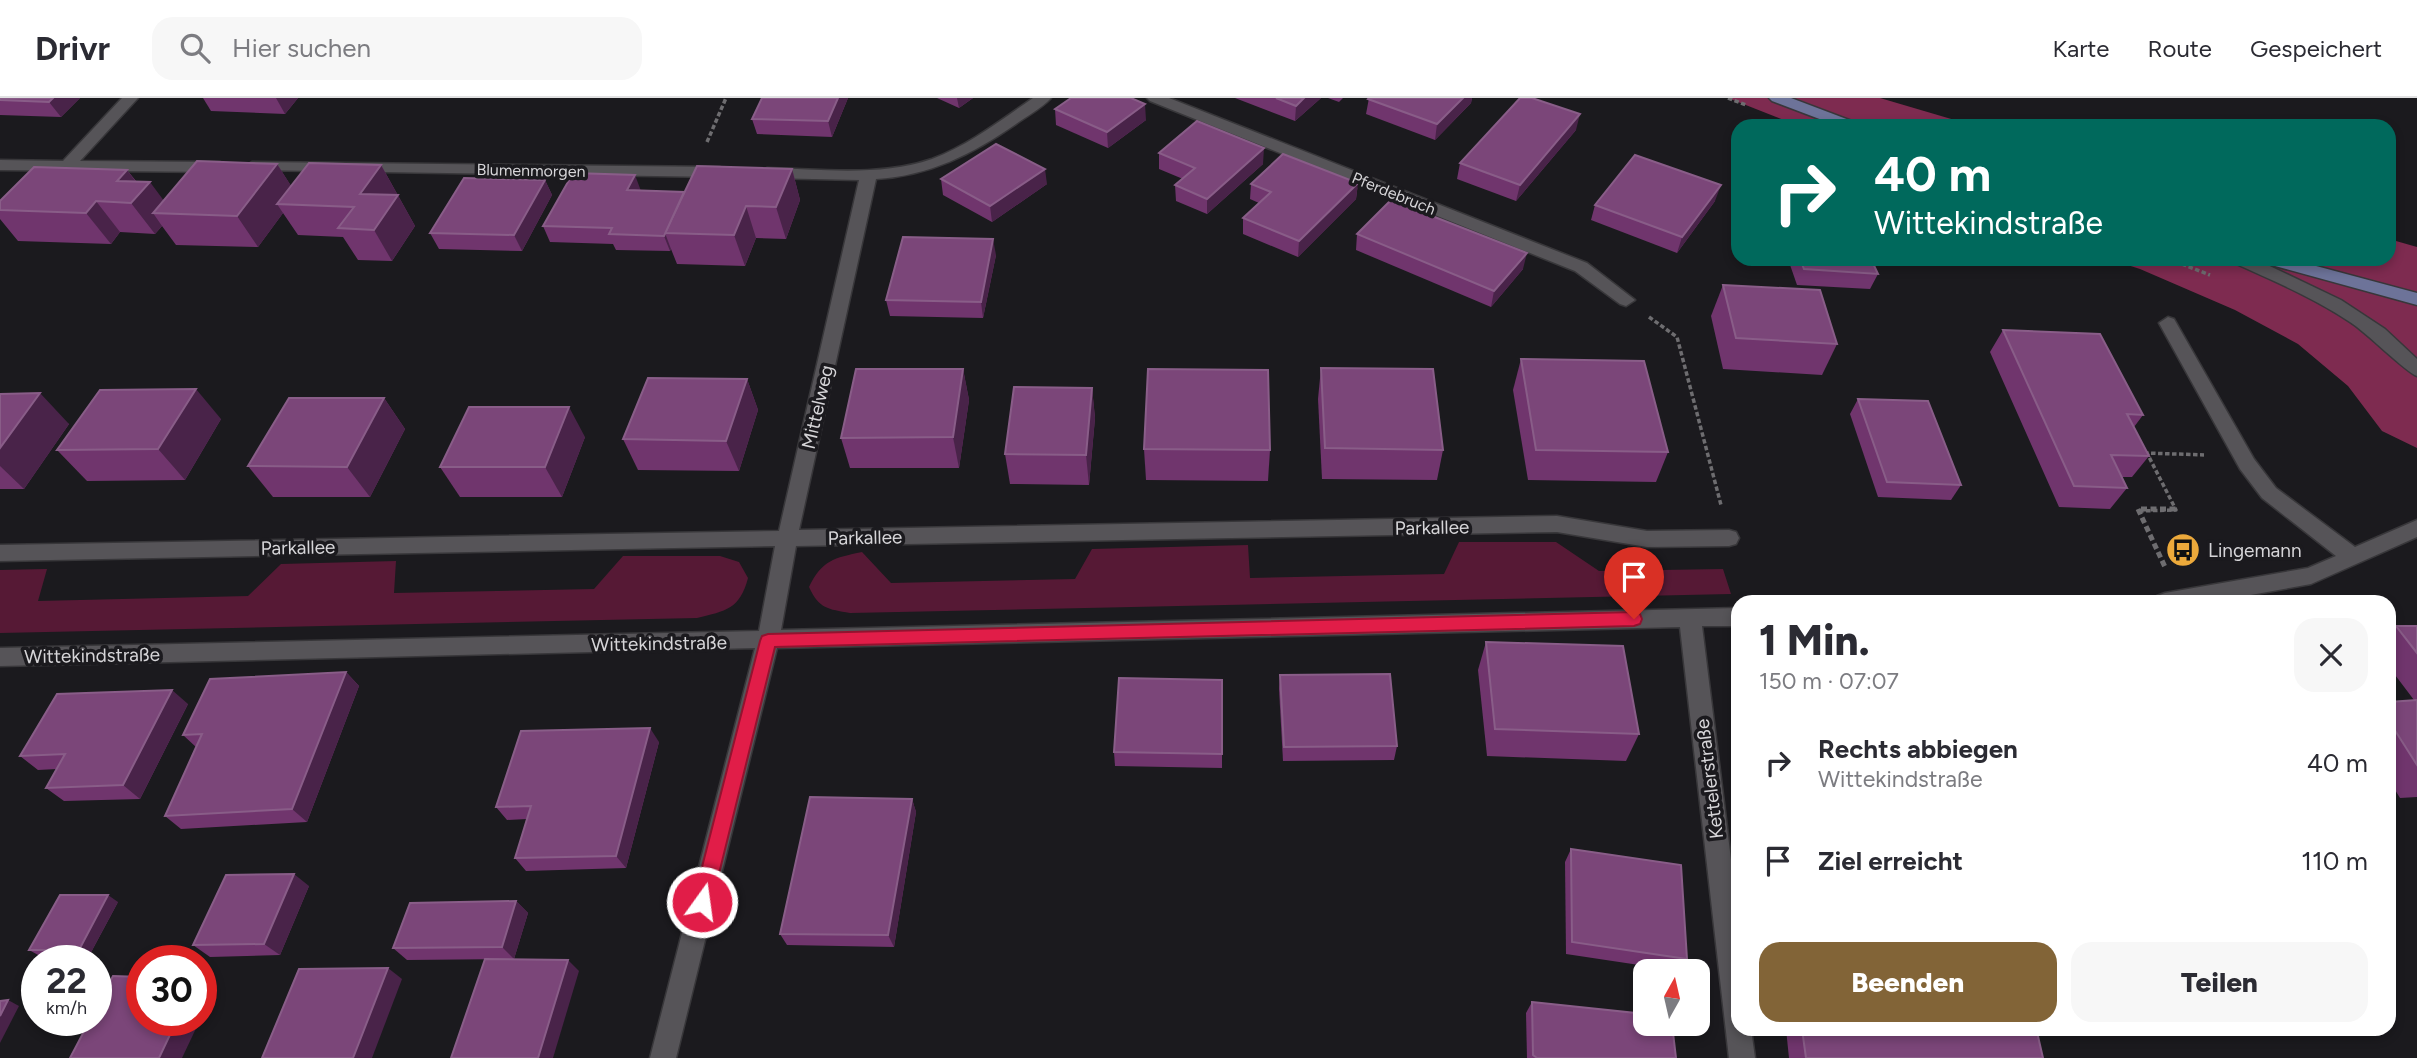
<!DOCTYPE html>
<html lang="de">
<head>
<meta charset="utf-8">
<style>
	:root { --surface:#fff; --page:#f7f7f7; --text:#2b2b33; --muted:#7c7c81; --line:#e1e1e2; --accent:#826437 }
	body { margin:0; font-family:Figtree,sans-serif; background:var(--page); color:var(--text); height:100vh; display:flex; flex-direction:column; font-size:26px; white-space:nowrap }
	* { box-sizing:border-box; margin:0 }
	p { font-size:23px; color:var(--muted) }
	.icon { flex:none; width:38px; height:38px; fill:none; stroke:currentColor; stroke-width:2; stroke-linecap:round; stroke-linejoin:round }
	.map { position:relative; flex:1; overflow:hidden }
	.panel { position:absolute; left:1731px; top:497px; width:665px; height:441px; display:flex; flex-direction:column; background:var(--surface); border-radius:21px; box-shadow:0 4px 10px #0003 }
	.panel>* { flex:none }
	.banner { position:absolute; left:1731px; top:21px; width:665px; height:147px; border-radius:21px; box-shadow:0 4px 10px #0003; background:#00695c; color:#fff; overflow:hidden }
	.needle { width:46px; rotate:8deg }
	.tools { position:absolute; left:1633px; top:861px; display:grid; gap:14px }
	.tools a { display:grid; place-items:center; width:77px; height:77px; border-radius:14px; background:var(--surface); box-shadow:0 4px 10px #0003; font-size:35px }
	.speed { position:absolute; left:21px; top:847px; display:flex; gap:14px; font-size:35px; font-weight:700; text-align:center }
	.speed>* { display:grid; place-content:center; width:91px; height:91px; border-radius:50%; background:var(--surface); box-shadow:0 4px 10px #0003; line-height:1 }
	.speed small { font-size:18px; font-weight:400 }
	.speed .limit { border:10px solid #d22; background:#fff; color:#111 }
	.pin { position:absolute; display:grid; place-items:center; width:60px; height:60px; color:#fff; margin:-72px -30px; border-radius:50% 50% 50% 0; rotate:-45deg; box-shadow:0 0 7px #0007 }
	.pin .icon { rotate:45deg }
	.me { position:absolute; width:77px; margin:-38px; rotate:14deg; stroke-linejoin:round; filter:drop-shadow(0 0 5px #0008) }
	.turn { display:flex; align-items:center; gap:24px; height:147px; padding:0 28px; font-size:32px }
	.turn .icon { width:91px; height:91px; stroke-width:2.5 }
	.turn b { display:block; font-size:49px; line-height:60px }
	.round { display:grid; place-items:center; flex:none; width:74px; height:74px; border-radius:21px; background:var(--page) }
	.summary { display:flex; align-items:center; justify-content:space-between; height:119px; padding:0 28px }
	h1 { font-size:42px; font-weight:800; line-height:52px }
	.primary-button { display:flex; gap:14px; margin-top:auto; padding:14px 28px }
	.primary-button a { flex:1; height:80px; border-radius:21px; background:var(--accent); color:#fff; font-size:28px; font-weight:800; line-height:80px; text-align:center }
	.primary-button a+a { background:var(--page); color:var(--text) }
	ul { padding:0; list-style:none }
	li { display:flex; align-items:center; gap:21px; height:98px; padding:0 28px }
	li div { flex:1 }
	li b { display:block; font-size:26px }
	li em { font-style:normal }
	header { display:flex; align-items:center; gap:42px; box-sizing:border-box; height:98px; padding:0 35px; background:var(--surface); border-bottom:2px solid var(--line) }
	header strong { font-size:33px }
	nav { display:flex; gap:38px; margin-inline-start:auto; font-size:24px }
	.search { width:490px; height:63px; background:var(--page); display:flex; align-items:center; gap:18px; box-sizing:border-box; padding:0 24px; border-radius:21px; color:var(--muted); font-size:26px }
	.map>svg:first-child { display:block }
	.green { fill:#561935 }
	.forest { fill:#7e2b50 }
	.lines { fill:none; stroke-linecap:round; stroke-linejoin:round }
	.minor-casing { stroke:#38373a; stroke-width:3 }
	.major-casing { stroke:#38373a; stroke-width:3 }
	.path-far1 { stroke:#6e6d70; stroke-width:3.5; stroke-dasharray:4.5 2.5; stroke-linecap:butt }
	.path { stroke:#6e6d70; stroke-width:5; stroke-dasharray:6 3.5; stroke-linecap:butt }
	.minor { fill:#565458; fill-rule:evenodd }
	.major { fill:#6d7399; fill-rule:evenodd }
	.wall { fill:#70356d }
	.shaded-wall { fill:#492349 }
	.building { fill:#7b4679; stroke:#895d88; stroke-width:2 }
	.route { fill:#e11d48; stroke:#92132f; stroke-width:2 }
	.labels { text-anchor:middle; stroke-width:7; stroke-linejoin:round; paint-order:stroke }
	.far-street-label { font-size:16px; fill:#d6d5d8; stroke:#1b1a1e }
	.street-label { font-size:19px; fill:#d6d5d8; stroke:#1b1a1e }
	.poi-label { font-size:19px; fill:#d6d5d8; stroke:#1b1a1e; text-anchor:start }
</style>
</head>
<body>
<header>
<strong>Drivr</strong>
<div class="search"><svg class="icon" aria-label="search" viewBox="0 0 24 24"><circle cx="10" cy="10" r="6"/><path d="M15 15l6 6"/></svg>Hier suchen</div>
<nav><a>Karte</a><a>Route</a><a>Gespeichert</a></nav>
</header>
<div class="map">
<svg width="2417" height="960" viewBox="0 0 2417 960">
	<rect width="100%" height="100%" fill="#1b1a1e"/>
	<g class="green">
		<path d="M1459,444h97l43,29 124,-2 8,25 -881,19c-22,-4 -31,-4 -41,-26 13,-27 25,-29 53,-35l29,31 184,-4 17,-30 156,-4 2,33 194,-4z"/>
		<path d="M623,458h97l19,6 9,16c-8,31 -22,33 -51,40l-697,15v-63l47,-1 -9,32 210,-5 33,-32 115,-3 -2,32 200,-4z"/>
	</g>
	<g class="forest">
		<polygon points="1728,0 1880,0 1975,28 1799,28"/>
		<polygon points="2389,141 2417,149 2417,350 2382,333 2348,288 2298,246 2235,212 2140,171 2109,161 2389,161"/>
	</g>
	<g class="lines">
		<g class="minor-casing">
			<g id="minor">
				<polygon points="122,0 138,0 80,63 220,64 228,69 220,74 0,72 0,62 63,63"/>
				<path d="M1033,0h18c-9,10 -24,18 -35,26 -43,30 -87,52 -140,55l-77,351 758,-14 90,15 82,-1 7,2 3,6 -3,6 -7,2 -82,1 -90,-15 -761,14 -15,84 957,-22v18h-36l36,290v113h13l4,29h-26l-49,-431 -903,21 -101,410h-26l105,-410 -755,18v-18l759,-17 16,-85 -775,15v-16l779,-14 80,-351 -92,-2 -8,-5 8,-5c54,1 113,9 165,-9 37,-14 69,-39 101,-61z"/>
				<polygon points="1147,0 1169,0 1587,165 1635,202 1626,208 1620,206 1575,173 1150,3"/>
				<polygon points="252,64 720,69 728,74 720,79 246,72 244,69"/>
				<path d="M2231,161h24l86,41 44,29 32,30v17c-10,-3 -51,-44 -67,-54 -36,-24 -76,-41 -116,-59z"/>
				<polygon points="2168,219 2174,221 2254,361 2276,390 2355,449 2417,422 2417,439 2311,486 2212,504 2154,504 2157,498 2165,495 2308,470 2336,458 2262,400 2240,371 2159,225"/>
			</g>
		</g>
		<g class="major-casing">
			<g id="major">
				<polygon points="1769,0 1791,0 1857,25 1860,28 1838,28 1772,3"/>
				<polygon points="2261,161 2290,161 2417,195 2417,207 2264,165"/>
			</g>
		</g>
		<g class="path-far1">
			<polyline points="1728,0 1746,7"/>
			<polyline points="707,44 726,0"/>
			<polyline points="2169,161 2210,177"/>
			<polyline points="1649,219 1677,239 1721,407"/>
			<polyline points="2139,413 2176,412 2147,355 2204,357"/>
		</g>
		<g class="path">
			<polyline points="2138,411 2165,469"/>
			<polyline points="2141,411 2176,411"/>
		</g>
		<use href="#minor" class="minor"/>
		<use href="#major" class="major"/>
	</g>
	<g class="wall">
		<polygon points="0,0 80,0 61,19 0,17"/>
		<polygon points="203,0 298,0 285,16 211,13"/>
		<polygon points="848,0 832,39 757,36 752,21"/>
		<polygon points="937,0 973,0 959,10"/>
		<polygon points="1235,0 1321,0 1295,23"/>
		<polygon points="1328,0 1343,0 1339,4"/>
		<polygon points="1369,0 1472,0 1471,5 1435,42 1366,16"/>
		<polygon points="1055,11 1146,22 1108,50 1056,27"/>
		<polygon points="1576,32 1516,103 1457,81 1460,65"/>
		<polygon points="1159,55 1263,66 1207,116 1176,103 1175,87 1183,81 1159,71"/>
		<polygon points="277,66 291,88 381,67 415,128 392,163 358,162 343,139 298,137 283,115 258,149 176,147 162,128 155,136 120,134 111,146 18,143 0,121 0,103 127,72 136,83 164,103"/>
		<polygon points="792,71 800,102 786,141 756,140 745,168 677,166 671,151 670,153 616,152 613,146 550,144 543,128 641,93 684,94"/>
		<polygon points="941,81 1047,86 992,124 943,97"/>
		<polygon points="545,82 552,97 522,153 439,151 430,135"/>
		<polygon points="1358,85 1356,101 1298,159 1243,136 1243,120 1259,105 1250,101 1251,86"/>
		<polygon points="1715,103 1677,155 1591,122 1595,107"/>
		<polygon points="1357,136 1523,171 1491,209 1356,152"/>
		<polygon points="996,157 983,220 890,218 886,202"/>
		<polygon points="1788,161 1871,161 1878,176 1870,191 1797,187"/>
		<polygon points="1723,187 1837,246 1822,277 1723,271 1711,218"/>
		<polygon points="2003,232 2143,317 2134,329 2149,358 2132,379 2122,379 2127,390 2110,411 2059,409 1990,254"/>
		<polygon points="1521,261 1668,354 1656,384 1528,382 1513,292"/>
		<polygon points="1321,270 1443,352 1437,382 1322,381 1318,301"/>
		<polygon points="963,271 969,302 959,370 850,370 841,340"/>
		<polygon points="747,281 758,312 739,373 638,372 623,341"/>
		<polygon points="1092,290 1095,320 1089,387 1010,386 1005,356"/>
		<polygon points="0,296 69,326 24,391 0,391"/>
		<polygon points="384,300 405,331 370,399 273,399 248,368"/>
		<polygon points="1858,301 1961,387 1951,402 1878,399 1850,316"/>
		<polygon points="221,321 185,382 87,383 57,352"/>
		<polygon points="585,339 562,399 460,399 440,369"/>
		<polygon points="1144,351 1270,352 1268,383 1146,382"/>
		<polygon points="2396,528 2417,528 2417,699 2400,700 2389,682 2389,604 2414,602 2389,569 2389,534"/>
		<polygon points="1486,544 1639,636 1626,663 1487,658 1478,572"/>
		<polygon points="346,574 359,588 307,724 181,731 165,718 196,649 183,637"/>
		<polygon points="1280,577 1397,648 1394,662 1283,663 1279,591"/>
		<polygon points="1222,582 1222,670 1115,668 1114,654"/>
		<polygon points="188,606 140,701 64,703 46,690 57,671 38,672 20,658"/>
		<polygon points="659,644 626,770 526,773 515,760 527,721 507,722 496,709"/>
		<polygon points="912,701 916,714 894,849 787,847 780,836"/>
		<polygon points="1571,751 1687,861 1679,873 1566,856 1565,764"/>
		<polygon points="309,788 280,857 210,859 193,847"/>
		<polygon points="516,803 528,815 514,861 407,862 393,850"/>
		<polygon points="118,804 89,858 40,858 29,852"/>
		<polygon points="1532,904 1676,960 1527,960 1526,915"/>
		<polygon points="1786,931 2017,931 2043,960 1789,960"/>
	</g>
	<g class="shaded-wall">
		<polygon points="53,0 80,0 61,19 49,4"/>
		<polygon points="276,0 298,0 285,16"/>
		<polygon points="838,0 848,0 832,39 828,23"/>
		<polygon points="957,0 973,0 959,10"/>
		<polygon points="1304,0 1321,0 1295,23 1296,8"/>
		<polygon points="1463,0 1472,0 1471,5 1435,42 1437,26"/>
		<polygon points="1145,6 1146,22 1108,50 1107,34"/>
		<polygon points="1580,16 1576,32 1516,103 1520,87"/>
		<polygon points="1264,50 1263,66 1207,116 1207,101"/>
		<polygon points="277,66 297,97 277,106 283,115 258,149 237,118"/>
		<polygon points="381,67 415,128 392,163 374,132 360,96"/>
		<polygon points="792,71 800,102 786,141 776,109"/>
		<polygon points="1045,71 1047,86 992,124 990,108"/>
		<polygon points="127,72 142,92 150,84 173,115 153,115 162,128 155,136 131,105 117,83"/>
		<polygon points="635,77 641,93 627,92"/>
		<polygon points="545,82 552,97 522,153 514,137"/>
		<polygon points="1358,85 1356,101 1298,159 1299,143"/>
		<polygon points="1721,87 1715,103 1677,155 1682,139"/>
		<polygon points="96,103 120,134 111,146 86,115"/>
		<polygon points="746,108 756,140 745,168 734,137"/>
		<polygon points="665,135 671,151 670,153 664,138"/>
		<polygon points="993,141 996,157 983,220 981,204"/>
		<polygon points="1527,155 1523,171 1491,209 1494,193"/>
		<polygon points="963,271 969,302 959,370 953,339"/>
		<polygon points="747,281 758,312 739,373 726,343"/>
		<polygon points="1092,290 1095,320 1089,387 1086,357"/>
		<polygon points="196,291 221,321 185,382 158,351"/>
		<polygon points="40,295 69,326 24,391 0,368 0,350"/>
		<polygon points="384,300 405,331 370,399 347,369"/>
		<polygon points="569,309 585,339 562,399 545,369"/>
		<polygon points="346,574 359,588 307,724 292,711"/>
		<polygon points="172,592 188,606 140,701 123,687"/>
		<polygon points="650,630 659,644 626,770 616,758"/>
		<polygon points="912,701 916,714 894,849 888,837"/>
		<polygon points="294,776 309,788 280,857 264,846"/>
		<polygon points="108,797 118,804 89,858 79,852"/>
		<polygon points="516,803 528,815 514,861 502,849"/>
		<polygon points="568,862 579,873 553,960 538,960"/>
		<polygon points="388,870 402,881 372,960 353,960"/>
		<polygon points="201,881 215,890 201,920"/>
		<polygon points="8,902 19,908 0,945 0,918"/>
		<polygon points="177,922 200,922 182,960 159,960"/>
	</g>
	<g class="building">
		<polygon points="0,0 53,0 49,4 0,2"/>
		<polygon points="762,0 838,0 828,23 752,21"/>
		<polygon points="1071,0 1131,0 1145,6 1107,34 1055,11"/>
		<polygon points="1276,0 1304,0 1296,8"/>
		<polygon points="1369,0 1463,0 1437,26 1368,1"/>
		<polygon points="1520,0 1532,0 1580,16 1520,87 1460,65"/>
		<polygon points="1197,23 1264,50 1207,101 1175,87 1195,70 1159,55"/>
		<polygon points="996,46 1045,71 990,108 941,81"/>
		<polygon points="1283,56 1358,85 1299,143 1243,120 1271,94 1251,86"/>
		<polygon points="1635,57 1721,87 1682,139 1595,107"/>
		<polygon points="197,63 277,66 237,118 153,115"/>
		<polygon points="309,65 381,67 360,96 398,97 374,132 338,130 354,109 277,106"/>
		<polygon points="697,68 792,71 776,109 746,108 734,137 665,135"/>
		<polygon points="34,69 127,72 117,83 150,84 131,105 96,103 86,115 0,112 0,103"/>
		<polygon points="573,75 635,77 627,92 684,94 664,138 609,136 612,130 543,128"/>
		<polygon points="464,80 545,82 514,137 430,135"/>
		<polygon points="1391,102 1527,155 1494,193 1357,136"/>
		<polygon points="903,139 993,141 981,204 886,202"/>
		<polygon points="1800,161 1871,161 1878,176 1804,171"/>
		<polygon points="1723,187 1820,192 1837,246 1736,240"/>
		<polygon points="2003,232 2100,236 2143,317 2127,316 2149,358 2111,357 2127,390 2074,388"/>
		<polygon points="1521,261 1644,263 1668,354 1536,352"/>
		<polygon points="1321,270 1433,271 1443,352 1325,350"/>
		<polygon points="856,271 963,271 953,339 841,340"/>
		<polygon points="1148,271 1268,272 1270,352 1144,351"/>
		<polygon points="648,280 747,281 726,343 623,341"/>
		<polygon points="1014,289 1092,290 1086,357 1005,356"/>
		<polygon points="196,291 158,351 57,352 100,292"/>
		<polygon points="40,295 0,350 0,296"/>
		<polygon points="289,300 384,300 347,369 248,368"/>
		<polygon points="1858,301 1928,303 1961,387 1887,384"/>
		<polygon points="469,309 569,309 545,369 440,369"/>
		<polygon points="2396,528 2417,528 2417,555"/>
		<polygon points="1486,544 1623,548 1639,636 1495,631"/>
		<polygon points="346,574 292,711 165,718 202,636 183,637 210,581"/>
		<polygon points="1390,576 1397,648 1284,649 1280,577"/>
		<polygon points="1119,580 1222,582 1222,656 1114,654"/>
		<polygon points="172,592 123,687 46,690 65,656 20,658 57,596"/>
		<polygon points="2417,602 2417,667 2389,623 2389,604"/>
		<polygon points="650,630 616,758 515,760 531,708 496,709 521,633"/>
		<polygon points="810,699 912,701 888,837 780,836"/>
		<polygon points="1571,751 1681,767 1687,861 1572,844"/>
		<polygon points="294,776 264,846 193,847 226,777"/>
		<polygon points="60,797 108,797 79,852 29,852"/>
		<polygon points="516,803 502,849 393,850 410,805"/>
		<polygon points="485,861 568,862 538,960 451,960"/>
		<polygon points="388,870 353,960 262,960 299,871"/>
		<polygon points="113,878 142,879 142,922 177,922 159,960 70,960 90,922 96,922 96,910"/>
		<polygon points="8,902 0,918 0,903"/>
		<polygon points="1532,904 1645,916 1645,926 1672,926 1676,960 1537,960 1533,957"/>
		<polygon points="1802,931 2017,931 2037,934 2043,960 1806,960"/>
	</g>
	<polygon class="route" points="1634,514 1640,516 1642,521 1640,526 1634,528 775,549 712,804 709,810 702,812 696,810 693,804 760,543 762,538 768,536"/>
	<defs>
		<g id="bus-disc" transform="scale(1.75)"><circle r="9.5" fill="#eca93b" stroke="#1b1a1e"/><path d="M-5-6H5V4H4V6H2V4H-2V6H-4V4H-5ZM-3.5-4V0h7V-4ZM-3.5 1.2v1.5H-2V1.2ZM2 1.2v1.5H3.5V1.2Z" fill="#111"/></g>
	</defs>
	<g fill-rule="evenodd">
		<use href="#bus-disc" x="2183" y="452"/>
	</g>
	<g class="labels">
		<g class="far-street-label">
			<text transform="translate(531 72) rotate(1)" y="6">Blumenmorgen</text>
			<text transform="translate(1394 95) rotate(22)" y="6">Pferdebruch</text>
		</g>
		<g class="street-label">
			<text transform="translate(817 309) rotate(-77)" y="7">Mittelweg</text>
			<text transform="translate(1432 429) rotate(-1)" y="7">Parkallee</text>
			<text transform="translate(865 439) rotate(-1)" y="7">Parkallee</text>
			<text transform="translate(298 449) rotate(-1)" y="7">Parkallee</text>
			<text transform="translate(659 545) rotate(-1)" y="7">Wittekindstraße</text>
			<text transform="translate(92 557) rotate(-1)" y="7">Wittekindstraße</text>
			<text transform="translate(1709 681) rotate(-97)" y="7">Kettelerstraße</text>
		</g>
		<g class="poi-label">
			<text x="2208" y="459">Lingemann</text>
		</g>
	</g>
</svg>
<div class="tools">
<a><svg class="needle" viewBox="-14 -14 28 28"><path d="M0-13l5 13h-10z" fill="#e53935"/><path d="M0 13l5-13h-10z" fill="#7c7c81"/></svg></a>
</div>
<div class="speed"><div>22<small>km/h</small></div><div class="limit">30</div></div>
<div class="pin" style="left:1634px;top:521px;background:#d93025"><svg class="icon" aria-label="arrive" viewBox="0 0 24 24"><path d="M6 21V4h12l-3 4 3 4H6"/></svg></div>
<svg class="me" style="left:702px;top:804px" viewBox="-20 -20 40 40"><circle r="17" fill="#e11d48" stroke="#fff" stroke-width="3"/><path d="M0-11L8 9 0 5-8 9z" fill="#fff"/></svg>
<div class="banner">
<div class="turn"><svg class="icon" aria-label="right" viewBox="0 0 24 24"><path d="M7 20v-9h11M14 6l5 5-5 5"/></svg><div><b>40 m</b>Wittekindstraße</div></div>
</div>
<section class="panel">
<div class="summary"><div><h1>1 Min.</h1><p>150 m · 07:07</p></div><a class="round"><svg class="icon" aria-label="close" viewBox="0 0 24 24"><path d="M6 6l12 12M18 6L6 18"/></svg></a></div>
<ul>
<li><svg class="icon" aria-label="right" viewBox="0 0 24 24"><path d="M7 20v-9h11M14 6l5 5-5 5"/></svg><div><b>Rechts abbiegen</b><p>Wittekindstraße</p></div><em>40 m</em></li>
<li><svg class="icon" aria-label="arrive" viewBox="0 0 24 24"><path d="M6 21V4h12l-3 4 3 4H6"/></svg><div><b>Ziel erreicht</b></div><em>110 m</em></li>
</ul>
<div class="primary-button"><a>Beenden</a><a>Teilen</a></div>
</section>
</div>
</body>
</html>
